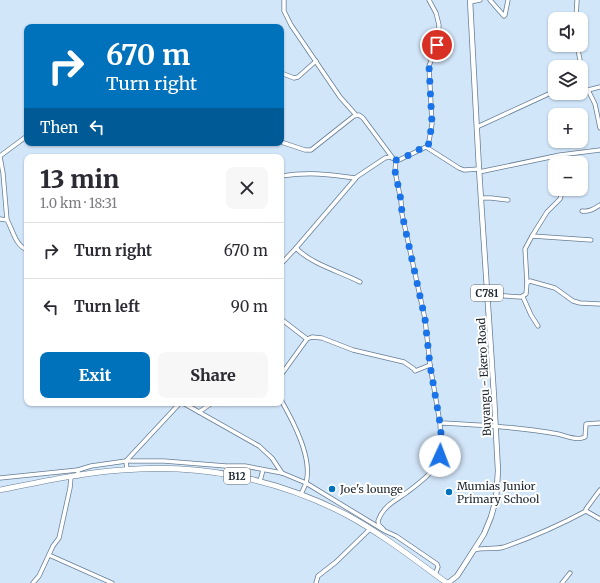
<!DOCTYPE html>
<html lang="en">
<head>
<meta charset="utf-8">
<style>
	:root { --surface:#fff; --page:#f7f7f7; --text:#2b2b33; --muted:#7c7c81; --line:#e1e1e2; --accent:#0071bb }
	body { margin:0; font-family:Merriweather,serif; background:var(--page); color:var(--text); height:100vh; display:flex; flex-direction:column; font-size:15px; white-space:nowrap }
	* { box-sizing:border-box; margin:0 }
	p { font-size:13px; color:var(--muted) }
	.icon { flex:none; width:22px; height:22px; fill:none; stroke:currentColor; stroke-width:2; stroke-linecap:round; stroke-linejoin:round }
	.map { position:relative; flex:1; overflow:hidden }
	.sheet { position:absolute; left:24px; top:154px; width:260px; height:252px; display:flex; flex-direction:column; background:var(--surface); border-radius:8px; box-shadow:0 1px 3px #0004 }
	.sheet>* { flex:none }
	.top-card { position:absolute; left:24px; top:24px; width:260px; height:122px; border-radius:8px; box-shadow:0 1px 3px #0004; background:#0071bb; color:#fff; overflow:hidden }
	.controls { position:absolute; left:548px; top:12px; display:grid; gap:8px }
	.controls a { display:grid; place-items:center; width:40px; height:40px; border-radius:8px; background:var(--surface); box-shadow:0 1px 3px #0004; font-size:20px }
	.pin { position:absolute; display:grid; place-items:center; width:34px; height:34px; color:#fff; margin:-17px; border:2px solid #fff; border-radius:50%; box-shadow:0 1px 4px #0007 }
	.me { position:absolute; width:44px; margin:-22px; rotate:2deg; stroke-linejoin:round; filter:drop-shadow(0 0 3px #0008) }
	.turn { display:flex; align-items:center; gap:14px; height:84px; padding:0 16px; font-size:18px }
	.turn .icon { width:52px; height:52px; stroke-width:2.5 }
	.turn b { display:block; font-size:28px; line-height:34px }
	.then { display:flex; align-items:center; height:38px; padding:0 16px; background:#0003; gap:8px; font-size:15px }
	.round { display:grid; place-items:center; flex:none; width:42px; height:42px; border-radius:8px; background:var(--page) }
	.headline { display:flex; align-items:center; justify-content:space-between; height:68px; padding:0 16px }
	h1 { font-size:24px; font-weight:800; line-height:30px }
	.cta { display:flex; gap:8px; margin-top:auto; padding:8px 16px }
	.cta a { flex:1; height:46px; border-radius:8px; background:var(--accent); color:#fff; font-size:16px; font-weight:800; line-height:46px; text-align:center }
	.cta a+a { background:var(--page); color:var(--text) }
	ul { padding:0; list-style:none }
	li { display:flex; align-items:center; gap:12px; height:56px; padding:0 16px; border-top:1px solid var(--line) }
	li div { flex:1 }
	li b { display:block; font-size:15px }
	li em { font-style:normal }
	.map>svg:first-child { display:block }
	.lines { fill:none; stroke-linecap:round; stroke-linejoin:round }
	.minor-casing { stroke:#667d94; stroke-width:5 }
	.major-casing { stroke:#667d94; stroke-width:6 }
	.highway-casing { stroke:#667d94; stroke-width:6 }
	.minor { stroke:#fff; stroke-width:3.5 }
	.major { stroke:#fff; stroke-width:4.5 }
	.highway { stroke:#fff; stroke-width:5 }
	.route { stroke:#1a73e8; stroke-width:7; stroke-dasharray:0 12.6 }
	.poi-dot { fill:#0071bb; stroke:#fff; stroke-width:1.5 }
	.labels { text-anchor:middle; stroke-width:4; stroke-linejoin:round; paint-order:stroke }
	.shield { fill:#fff; stroke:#636970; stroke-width:1 }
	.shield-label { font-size:10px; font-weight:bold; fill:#202932 }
	.street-label { font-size:11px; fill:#202932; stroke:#fff }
	.poi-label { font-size:11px; fill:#202932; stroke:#fff; text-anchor:start }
</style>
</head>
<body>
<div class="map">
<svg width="600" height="583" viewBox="0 0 600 583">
	<rect width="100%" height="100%" fill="#d2e6fa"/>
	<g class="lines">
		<g class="minor-casing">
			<g id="minor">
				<polyline points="284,0 284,11 291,25 340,97 356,115"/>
				<polyline points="490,0 504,16 505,15 508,0"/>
				<polyline points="470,2 480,0"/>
				<polyline points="576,19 577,0"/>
				<polyline points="577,45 586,90"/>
				<polyline points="281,73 294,78 298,77 316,61"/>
				<polyline points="588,90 595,104 600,128"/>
				<polyline points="581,91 592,89 600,87"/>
				<polyline points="477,127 555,91"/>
				<polyline points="281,142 305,150 311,150 354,116 359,115 363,118 392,157"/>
				<polyline points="428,147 432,124 429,66 437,45 439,25 436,13 429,0"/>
				<polyline points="0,156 27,136"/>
				<polyline points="0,157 3,173 7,220"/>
				<polyline points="551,157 554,164 554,173 555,176"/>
				<polyline points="396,160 395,171 401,201 402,214 425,319 430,365 440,423"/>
				<polyline points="479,172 560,155 600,150"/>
				<path d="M281,176c28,-4 46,-2 74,2l30,-20 5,-1 6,3h3l27,-13 33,21 5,2 15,-1"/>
				<polyline points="481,198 491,198 508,200"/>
				<path d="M582,211c7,1 12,-2 18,-6"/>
				<path d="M0,219l7,1c6,10 8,25 20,30"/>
				<polyline points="532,236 547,212 560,199 563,189"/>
				<polyline points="296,248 356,178"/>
				<path d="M281,264l15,-16c15,16 45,24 64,34"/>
				<polyline points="527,283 525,249 532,236 591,240"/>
				<polyline points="488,295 521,297 526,294 527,283 530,281 555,288 573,301 580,303 600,304"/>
				<polyline points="523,297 531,315 538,326"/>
				<polyline points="281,319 307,339 312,337 322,338 353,350 404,362 414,369 415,371 430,365"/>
				<polyline points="281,375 307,339"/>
				<path d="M281,400c12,21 32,58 25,83 -1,3 -3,7 -5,11"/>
				<polyline points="183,403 259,446 272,458 282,473"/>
				<polyline points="199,412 212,403"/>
				<polyline points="127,469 126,461 180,403"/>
				<polyline points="78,476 78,470 91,466 126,461 164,461 226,466 245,466 282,473 306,483 385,531 396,536 437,564 438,567 435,575"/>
				<polyline points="0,478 78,470"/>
				<polyline points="260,481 263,470"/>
				<polyline points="600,490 586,509 586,511 600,519"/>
				<path d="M383,529l-4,-4 -1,-4c5,-15 17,-20 28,-28 12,-9 29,-21 34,-36 4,-11 0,-23 0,-34 39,2 80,4 118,11 9,2 19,7 27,3l1,-13 14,-1"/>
				<path d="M474,550c10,-3 20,0 30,-3 29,-10 56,-22 82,-36"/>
				<polyline points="49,555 112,583"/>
				<polyline points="33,583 39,576 53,546 59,538 70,488 71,477"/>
				<polyline points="316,583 318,576 336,562 370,529"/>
				<polyline points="562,583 570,573"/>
			</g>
		</g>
		<g class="major-casing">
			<polyline id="major" points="448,583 457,576 461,570 484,534 491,517 496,499 498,471 494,396 479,169 470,0"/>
		</g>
		<g class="highway-casing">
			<path id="highway" d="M0,490c40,-8 81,-17 122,-20 78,-7 156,9 225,45 35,19 68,45 100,68"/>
		</g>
		<use href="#minor" class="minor"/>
		<use href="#major" class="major"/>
		<use href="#highway" class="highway"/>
	</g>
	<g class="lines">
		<polyline class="route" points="437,45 429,66 432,124 428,147 424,147 405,157 396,160 395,171 401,200 402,214 425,319 430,365 440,423 442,444 440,456"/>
	</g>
	<g class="poi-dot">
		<circle cx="332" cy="489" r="4"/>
		<circle cx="449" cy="492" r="4"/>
	</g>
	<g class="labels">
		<g class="shield">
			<rect x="471" y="285" width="32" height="16" rx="3"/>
			<rect x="224" y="468" width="26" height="16" rx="3"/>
		</g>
		<g class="shield-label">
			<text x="487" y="297">C781</text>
			<text x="237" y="480">B12</text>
		</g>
		<g class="street-label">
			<text transform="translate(484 377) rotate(-93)" y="4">Buyangu - Ekero Road</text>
		</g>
		<g class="poi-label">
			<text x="457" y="490">Mumias Junior<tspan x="457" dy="13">Primary School</tspan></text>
			<text x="340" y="493">Joe's lounge</text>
		</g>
	</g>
</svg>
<div class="controls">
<a><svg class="icon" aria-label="sound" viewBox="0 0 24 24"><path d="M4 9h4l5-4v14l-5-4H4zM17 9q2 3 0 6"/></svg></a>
<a><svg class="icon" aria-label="layers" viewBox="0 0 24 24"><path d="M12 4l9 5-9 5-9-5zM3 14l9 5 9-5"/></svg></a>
<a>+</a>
<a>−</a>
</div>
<div class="pin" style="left:437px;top:45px;background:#d93025"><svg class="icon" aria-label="arrive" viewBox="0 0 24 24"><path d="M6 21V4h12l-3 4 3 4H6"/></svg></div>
<svg class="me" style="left:440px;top:456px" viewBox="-20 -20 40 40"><circle r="19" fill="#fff"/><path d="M0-13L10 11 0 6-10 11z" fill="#1a73e8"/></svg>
<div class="top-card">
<div class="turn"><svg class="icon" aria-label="right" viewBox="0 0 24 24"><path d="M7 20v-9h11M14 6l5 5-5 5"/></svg><div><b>670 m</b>Turn right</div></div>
<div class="then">Then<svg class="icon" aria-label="left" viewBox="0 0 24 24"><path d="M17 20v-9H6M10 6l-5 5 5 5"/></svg></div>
</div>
<section class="sheet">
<div class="headline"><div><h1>13 min</h1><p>1.0 km · 18:31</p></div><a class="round"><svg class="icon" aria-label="close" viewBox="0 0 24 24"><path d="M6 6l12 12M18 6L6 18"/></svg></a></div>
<ul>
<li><svg class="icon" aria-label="right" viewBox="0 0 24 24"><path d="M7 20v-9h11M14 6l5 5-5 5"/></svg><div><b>Turn right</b></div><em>670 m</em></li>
<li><svg class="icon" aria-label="left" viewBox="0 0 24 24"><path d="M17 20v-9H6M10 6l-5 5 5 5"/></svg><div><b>Turn left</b></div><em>90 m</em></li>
</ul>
<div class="cta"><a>Exit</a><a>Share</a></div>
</section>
</div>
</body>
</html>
